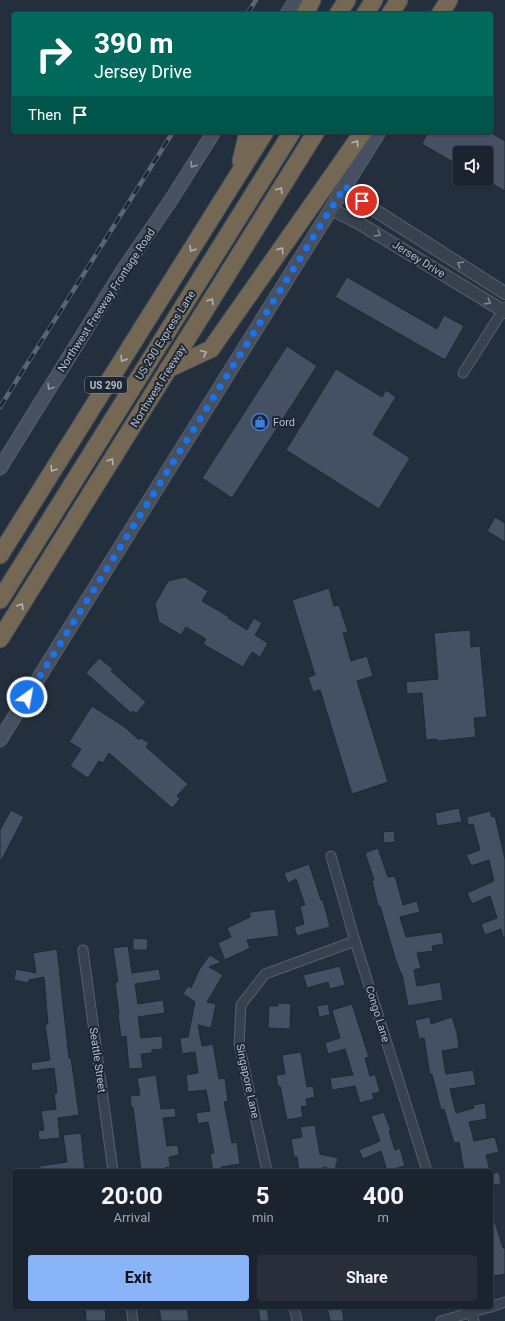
<!DOCTYPE html>
<html lang="en">
<head>
<meta charset="utf-8">
<style>
	:root { --surface:#1b232e; --page:#282f3a; --text:#f1f3f6; --muted:#a0a4aa; --line:#39404a; --accent:#8ab4f8 }
	body { margin:0; font-family:Roboto,sans-serif; background:var(--page); color:var(--text); height:100vh; display:flex; flex-direction:column; font-size:15px; white-space:nowrap }
	* { box-sizing:border-box; margin:0 }
	p { font-size:13px; color:var(--muted) }
	.icon { flex:none; width:22px; height:22px; fill:none; stroke:currentColor; stroke-width:2; stroke-linecap:round; stroke-linejoin:round }
	.map { position:relative; flex:1; overflow:hidden }
	.drawer { position:absolute; left:12px; top:1169px; width:481px; height:140px; display:flex; flex-direction:column; background:var(--surface); border-radius:4px; box-shadow:0 1px 3px #0004,0 0 0 1px var(--line) }
	.drawer>* { flex:none }
	.guide { position:absolute; left:12px; top:12px; width:481px; height:122px; border-radius:4px; box-shadow:0 1px 3px #0004,0 0 0 1px var(--line); background:#00695c; color:#fff; overflow:hidden }
	.fabs { position:absolute; left:453px; top:146px; display:grid; gap:8px }
	.fabs a { display:grid; place-items:center; width:40px; height:40px; border-radius:4px; background:var(--surface); box-shadow:0 1px 3px #0004,0 0 0 1px var(--line); font-size:20px }
	.pin { position:absolute; display:grid; place-items:center; width:34px; height:34px; color:#fff; margin:-17px; border:2px solid #fff; border-radius:50%; box-shadow:0 1px 4px #0007 }
	.me { position:absolute; width:44px; margin:-22px; rotate:32deg; stroke-linejoin:round; filter:drop-shadow(0 0 3px #0008) }
	.turn { display:flex; align-items:center; gap:14px; height:84px; padding:0 16px; font-size:18px }
	.turn .icon { width:52px; height:52px; stroke-width:2.5 }
	.turn b { display:block; font-size:28px; line-height:34px }
	.then { display:flex; align-items:center; height:38px; padding:0 16px; background:#0003; gap:8px; font-size:15px }
	.eta { display:flex; justify-content:space-evenly; align-items:center; height:68px; text-align:center }
	.eta b { font-size:24px; font-weight:700; line-height:28px }
	.button { display:flex; gap:8px; margin-top:auto; padding:8px 16px }
	.button a { flex:1; height:46px; border-radius:4px; background:var(--accent); color:#111; font-size:16px; font-weight:700; line-height:46px; text-align:center }
	.button a+a { background:var(--page); color:var(--text) }
	.map>svg:first-child { display:block }
	.building { fill:#455162; stroke:#1f2835 }
	.lines { fill:none; stroke-linecap:round; stroke-linejoin:round }
	.minor-casing { stroke:#565f6c; stroke-width:11 }
	.tertiary-casing { stroke:#565f6c; stroke-width:14 }
	.secondary-casing { stroke:#565f6c; stroke-width:15 }
	.motorway-casing { stroke:#434c59; stroke-width:19 }
	.minor { stroke:#38414e; stroke-width:9 }
	.tertiary { stroke:#38414e; stroke-width:12 }
	.secondary { stroke:#465061; stroke-width:13 }
	.motorway { stroke:#746855; stroke-width:17 }
	.rail-casing { stroke:#5a6575; stroke-width:4.5 }
	.rail { stroke:#1d2633; stroke-width:3; stroke-dasharray:9; stroke-linecap:butt }
	.oneway { stroke:#aeb4bd }
	.oneway2 { stroke:#8e96a5 }
	.oneway3 { stroke:#7c8592 }
	.route { stroke:#1a73e8; stroke-width:7; stroke-dasharray:0 12.6 }
	.labels { text-anchor:middle; stroke-width:4; stroke-linejoin:round; paint-order:stroke }
	.shield { fill:#1d2633; stroke:#878f9c; stroke-width:1 }
	.shield-label { font-size:10px; font-weight:bold; fill:#b4bcc9 }
	.street-label { font-size:11px; fill:#b4bcc9; stroke:#1d2633 }
	.poi-label { font-size:11px; fill:#b4bcc9; stroke:#1d2633; text-anchor:start }
</style>
</head>
<body>
<div class="map">
<svg width="505" height="1321" viewBox="0 0 505 1321">
	<rect width="100%" height="100%" fill="#242f3e"/>
	<g class="building">
		<polygon points="428,132 490,132 505,141 505,191 486,180 486,153 460,153 460,166 422,144"/>
		<polygon points="347,277 437,329 444,315 464,326 445,360 335,297"/>
		<polygon points="287,346 317,366 232,498 202,478"/>
		<polygon points="336,369 382,397 386,390 396,397 373,434 410,458 379,509 286,450"/>
		<polygon points="495,517 505,523 505,542 487,531"/>
		<polygon points="185,577 208,591 202,601 229,617 228,618 247,630 254,618 262,623 255,635 268,643 260,657 252,652 243,667 203,644 206,639 186,627 181,635 159,622 155,604 168,581"/>
		<polygon points="329,588 334,606 339,605 348,632 343,633 351,661 367,656 373,676 357,681 388,782 352,794 320,690 313,692 308,677 315,675 292,600"/>
		<polygon points="470,630 471,647 480,646 487,717 474,718 476,737 437,741 437,739 426,740 422,693 407,694 406,682 438,679 434,633"/>
		<polygon points="99,658 113,669 111,671 146,702 136,714 133,711 131,713 86,673"/>
		<polygon points="92,706 126,728 139,740 141,738 149,743 146,747 188,784 177,796 180,799 172,808 109,753 103,763 99,761 88,778 70,766 81,749 69,742"/>
		<polygon points="459,808 462,822 437,826 435,813"/>
		<polygon points="11,810 24,817 0,863 0,830"/>
		<polygon points="490,811 492,817 495,816 505,859 505,937 503,937 501,929 485,935 481,924 497,918 490,896 472,904 467,893 494,881 489,860 471,866 466,855 480,850 473,824 468,825 467,817"/>
		<polygon points="394,831 395,842 384,843 383,832"/>
		<polygon points="378,848 388,877 395,876 403,905 417,901 420,912 400,917 406,937 442,932 444,944 432,946 433,951 417,953 421,968 414,970 417,986 440,982 443,1000 408,1006 402,974 401,974 396,961 380,906 378,906 372,881 374,880 365,853"/>
		<polygon points="309,864 321,900 323,900 330,927 297,936 294,927 304,924 300,906 305,905 296,879 288,883 284,873"/>
		<polygon points="275,909 279,936 247,940 250,948 225,960 218,943 231,937 227,928 250,917 250,912"/>
		<polygon points="133,938 148,939 147,950 133,950"/>
		<polygon points="128,946 132,973 159,969 161,980 135,984 138,1004 163,1000 165,1013 138,1017 141,1038 162,1036 163,1049 152,1050 152,1053 141,1054 143,1068 129,1069 126,1036 121,1037 118,1014 119,1014 115,982 118,982 113,948"/>
		<polygon points="57,949 69,1058 71,1058 79,1115 58,1118 60,1138 39,1140 38,1131 44,1130 41,1111 56,1109 54,1094 57,1093 54,1068 32,1071 31,1063 50,1060 45,1024 48,1024 44,977 29,980 28,983 14,980 16,969 36,973 33,953"/>
		<polygon points="210,955 221,962 209,967 223,975 207,1002 216,1004 211,1028 198,1025 202,1046 213,1044 219,1079 225,1078 228,1101 224,1102 232,1143 237,1142 240,1164 221,1167 222,1171 213,1171 210,1154 214,1153 208,1122 198,1124 196,1113 210,1111 206,1090 188,1092 186,1075 198,1073 195,1052 182,1054 180,1038 188,1037 195,1002 183,994 188,986 191,988 199,970"/>
		<polygon points="340,966 345,985 330,989 328,982 307,988 303,975"/>
		<polygon points="278,1003 291,1004 290,1029 268,1028 269,1006 278,1006"/>
		<polygon points="328,1004 330,1015 319,1017 317,1006"/>
		<polygon points="352,1004 369,1057 365,1058 370,1076 375,1074 380,1092 372,1094 374,1099 360,1103 355,1086 332,1090 330,1078 353,1075 345,1049 328,1054 325,1043 340,1038 332,1010"/>
		<polygon points="430,1017 431,1024 452,1017 457,1033 459,1048 442,1051 446,1074 473,1070 476,1085 450,1089 456,1113 474,1108 473,1105 485,1103 487,1119 469,1122 474,1141 495,1137 499,1152 486,1155 490,1171 464,1171 459,1142 454,1143 444,1109 441,1110 432,1074 430,1075 424,1038 419,1039 415,1020"/>
		<polygon points="301,1052 307,1087 313,1086 315,1097 306,1099 307,1106 301,1107 303,1117 287,1120 280,1086 278,1087 276,1075 285,1074 282,1055"/>
		<polygon points="156,1075 161,1109 175,1108 176,1117 163,1118 167,1146 178,1145 179,1155 169,1157 170,1167 165,1168 166,1171 141,1171 133,1107 131,1107 130,1096 140,1095 137,1078"/>
		<polygon points="384,1112 391,1131 389,1131 395,1150 400,1148 405,1166 387,1171 381,1151 363,1159 359,1150 380,1141 371,1116"/>
		<polygon points="315,1125 320,1154 338,1158 335,1170 323,1167 324,1171 299,1171 297,1157 294,1157 291,1139 302,1137 300,1127"/>
		<polygon points="81,1133 85,1171 40,1171 40,1166 67,1162 63,1135"/>
		<polygon points="499,1172 501,1184 491,1185 491,1174"/>
		<polygon points="493,1216 503,1248 505,1248 505,1274 494,1276 491,1262 491,1217"/>
		<polygon points="105,1307 106,1321 86,1321 85,1308"/>
		<polygon points="159,1307 187,1307 189,1321 161,1321"/>
		<polygon points="258,1307 267,1307 269,1321 260,1321"/>
		<polygon points="327,1307 342,1307 344,1321 330,1321"/>
	</g>
	<g class="lines">
		<g class="minor-casing">
			<g id="minor">
				<polyline points="463,373 505,307"/>
				<polyline points="331,856 355,941 427,1171"/>
				<polyline points="83,950 113,1171"/>
				<polyline points="267,1171 239,1044 241,1005 265,974 355,941"/>
				<polyline points="131,1307 133,1321"/>
				<polyline points="294,1307 297,1321"/>
				<polyline points="470,1307 474,1321"/>
				<polyline points="491,1307 505,1302"/>
				<polyline points="441,1321 490,1307"/>
			</g>
		</g>
		<g class="tertiary-casing">
			<g id="tertiary">
				<polyline points="345,187 354,197 368,206 505,293"/>
				<polyline points="331,209 359,223 505,312"/>
			</g>
		</g>
		<g class="secondary-casing">
			<g id="secondary">
				<polyline points="287,14 296,0"/>
				<polyline points="0,468 123,270 169,203 214,132"/>
				<polyline points="0,740 379,132"/>
			</g>
		</g>
		<g class="motorway-casing">
			<g id="motorway">
				<polyline points="305,14 312,0"/>
				<polyline points="338,14 347,0"/>
				<polyline points="365,14 374,0"/>
				<polyline points="390,14 399,0"/>
				<polyline points="440,14 449,0"/>
				<polyline points="241,161 248,132"/>
				<polyline points="168,369 211,349 363,132"/>
				<polyline points="0,555 265,132"/>
				<polyline points="0,600 292,132"/>
				<polyline points="0,639 316,132"/>
			</g>
		</g>
		<use href="#minor" class="minor"/>
		<use href="#tertiary" class="tertiary"/>
		<use href="#secondary" class="secondary"/>
		<use href="#motorway" class="motorway"/>
		<g class="rail-casing">
			<g id="rail">
				<polyline points="247,14 256,0"/>
				<polyline points="0,407 173,132"/>
			</g>
		</g>
		<use href="#rail" class="rail"/>
	</g>
	<defs><path id="oneway-chevron" d="M-2-3.5L2.5 0L-2 3.5" fill="none" stroke-width="1.6" stroke-linecap="round" stroke-linejoin="round"/></defs>
	<g class="oneway">
		<use href="#oneway-chevron" transform="translate(356 143) rotate(-56)"/>
		<use href="#oneway-chevron" transform="translate(280 190) rotate(-58)"/>
		<use href="#oneway-chevron" transform="translate(192 249) rotate(122)"/>
		<use href="#oneway-chevron" transform="translate(281 250) rotate(-55)"/>
		<use href="#oneway-chevron" transform="translate(211 301) rotate(-58)"/>
		<use href="#oneway-chevron" transform="translate(204 353) rotate(-25)"/>
		<use href="#oneway-chevron" transform="translate(123 359) rotate(122)"/>
		<use href="#oneway-chevron" transform="translate(111 461) rotate(-58)"/>
		<use href="#oneway-chevron" transform="translate(53 469) rotate(122)"/>
		<use href="#oneway-chevron" transform="translate(21 606) rotate(-58)"/>
	</g>
	<g class="oneway2">
		<use href="#oneway-chevron" transform="translate(193 165) rotate(122)"/>
		<use href="#oneway-chevron" transform="translate(50 387) rotate(122)"/>
	</g>
	<g class="oneway3">
		<use href="#oneway-chevron" transform="translate(378 234) rotate(32)"/>
		<use href="#oneway-chevron" transform="translate(460 264) rotate(-148)"/>
		<use href="#oneway-chevron" transform="translate(488 302) rotate(32)"/>
	</g>
	<g class="lines">
		<polyline class="route" points="27,697 345,186 362,201"/>
	</g>
	<defs>
		<g id="shop-ring" transform="scale(0.9)"><circle r="9.5" fill="#1d2633" stroke="#3f7fe0" stroke-width="1.5"/><path d="M-5-2.5h2.3a2.7 3.5 0 0 1 5.4 0H5L5.5 6h-11ZM-1.5-2.5h3a1.5 2.3 0 0 0-3 0Z" fill="#3f7fe0"/></g>
	</defs>
	<g fill-rule="evenodd">
		<use href="#shop-ring" x="260" y="422"/>
	</g>
	<g class="labels">
		<rect class="shield" x="85" y="377" width="42" height="16" rx="3"/>
		<g class="shield-label">
			<text x="106" y="389">US 290</text>
		</g>
		<g class="street-label">
			<text transform="translate(419 259) rotate(32)" y="4">Jersey Drive</text>
			<text transform="translate(106 300) rotate(-57)" y="4">Northwest Freeway Frontage Road</text>
			<text transform="translate(165 335) rotate(-58)" y="4">US 290 Express Lane</text>
			<text transform="translate(158 386) rotate(-58)" y="4">Northwest Freeway</text>
			<text transform="translate(378 1014) rotate(73)" y="4">Congo Lane</text>
			<text transform="translate(98 1060) rotate(82)" y="4">Seattle Street</text>
			<text transform="translate(248 1081) rotate(78)" y="4">Singapore Lane</text>
		</g>
		<g class="poi-label">
			<text x="273" y="426">Ford</text>
		</g>
	</g>
</svg>
<div class="fabs">
<a><svg class="icon" aria-label="sound" viewBox="0 0 24 24"><path d="M4 9h4l5-4v14l-5-4H4zM17 9q2 3 0 6"/></svg></a>
</div>
<div class="pin" style="left:362px;top:201px;background:#d93025"><svg class="icon" aria-label="arrive" viewBox="0 0 24 24"><path d="M6 21V4h12l-3 4 3 4H6"/></svg></div>
<svg class="me" style="left:27px;top:697px" viewBox="-20 -20 40 40"><circle r="17" fill="#1a73e8" stroke="#fff" stroke-width="3"/><path d="M0-11L8 9 0 5-8 9z" fill="#fff"/></svg>
<div class="guide">
<div class="turn"><svg class="icon" aria-label="right" viewBox="0 0 24 24"><path d="M7 20v-9h11M14 6l5 5-5 5"/></svg><div><b>390 m</b>Jersey Drive</div></div>
<div class="then">Then<svg class="icon" aria-label="arrive" viewBox="0 0 24 24"><path d="M6 21V4h12l-3 4 3 4H6"/></svg></div>
</div>
<section class="drawer">
<div class="eta">
<div><b>20:00</b><p>Arrival</p></div>
<div><b>5</b><p>min</p></div>
<div><b>400</b><p>m</p></div>
</div>
<div class="button"><a>Exit</a><a>Share</a></div>
</section>
</div>
</body>
</html>
